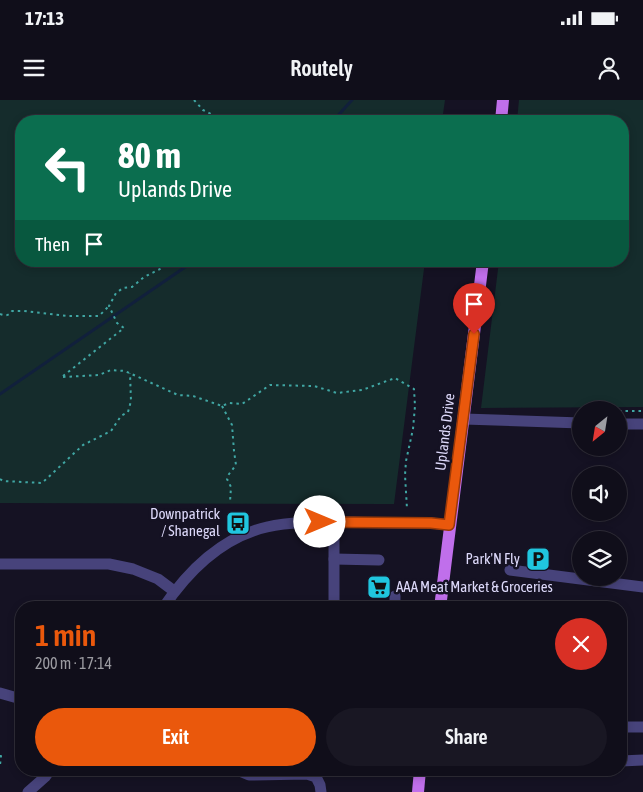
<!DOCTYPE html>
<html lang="en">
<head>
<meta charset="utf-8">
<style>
	:root { --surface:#100e1a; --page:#191723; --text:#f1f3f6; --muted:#9c9ca2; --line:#302e39; --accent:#ea580c }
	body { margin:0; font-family:"Asap Condensed",sans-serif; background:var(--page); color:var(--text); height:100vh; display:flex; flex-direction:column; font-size:19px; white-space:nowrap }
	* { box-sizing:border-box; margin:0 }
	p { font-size:16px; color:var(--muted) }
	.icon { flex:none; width:28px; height:28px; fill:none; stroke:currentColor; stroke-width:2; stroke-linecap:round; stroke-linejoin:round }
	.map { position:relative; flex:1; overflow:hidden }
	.details { position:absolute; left:15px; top:501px; width:612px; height:175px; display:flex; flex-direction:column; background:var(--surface); border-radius:20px; box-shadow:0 2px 8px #0003,0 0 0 1px var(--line) }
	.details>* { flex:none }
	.guide { position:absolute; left:15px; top:15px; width:614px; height:152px; border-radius:20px; box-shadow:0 2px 8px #0003,0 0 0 1px var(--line); background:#0b6e4f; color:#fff; overflow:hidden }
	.needle { width:32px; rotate:210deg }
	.controls { position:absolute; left:572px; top:301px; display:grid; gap:10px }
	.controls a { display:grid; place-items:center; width:55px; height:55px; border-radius:50%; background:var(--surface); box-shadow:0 2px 8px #0003,0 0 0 1px var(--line); font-size:25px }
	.pin { position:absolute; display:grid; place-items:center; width:42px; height:42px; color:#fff; margin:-51px -21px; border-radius:50% 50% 50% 0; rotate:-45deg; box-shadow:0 0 5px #0007 }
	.pin .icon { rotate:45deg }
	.me { position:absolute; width:55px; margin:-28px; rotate:90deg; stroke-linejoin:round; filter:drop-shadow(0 0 4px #0008) }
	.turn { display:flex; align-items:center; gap:18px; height:105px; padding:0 20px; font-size:22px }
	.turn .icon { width:65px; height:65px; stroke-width:2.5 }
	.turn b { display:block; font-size:35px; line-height:42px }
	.then { display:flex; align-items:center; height:48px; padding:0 20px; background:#0003; gap:10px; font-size:19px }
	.round { display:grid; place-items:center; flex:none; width:52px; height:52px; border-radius:26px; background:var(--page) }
	.summary { display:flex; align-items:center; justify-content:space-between; height:85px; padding:0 20px }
	h1 { font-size:30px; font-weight:600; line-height:38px; color:var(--accent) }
	.cta { display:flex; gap:10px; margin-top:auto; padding:10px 20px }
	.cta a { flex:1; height:58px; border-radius:30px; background:var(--accent); color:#fff; font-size:20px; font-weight:600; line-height:58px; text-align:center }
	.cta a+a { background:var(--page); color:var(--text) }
	.status { display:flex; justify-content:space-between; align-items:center; height:35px; padding:0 25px; background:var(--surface); direction:ltr }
	.status svg { height:14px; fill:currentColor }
	header { display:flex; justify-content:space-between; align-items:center; height:65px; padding:0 20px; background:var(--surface); font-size:22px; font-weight:600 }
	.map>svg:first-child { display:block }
	.green { fill:#152c2c }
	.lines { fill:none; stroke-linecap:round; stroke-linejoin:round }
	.stream { stroke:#11203c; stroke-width:3 }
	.path { stroke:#40a6a3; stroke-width:2; stroke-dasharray:2.5 4; stroke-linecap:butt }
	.minor { stroke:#47437b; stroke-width:11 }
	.major { stroke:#c06feb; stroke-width:12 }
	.route-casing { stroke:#983908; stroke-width:12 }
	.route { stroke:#ea580c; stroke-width:9 }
	.labels { text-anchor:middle; stroke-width:5; stroke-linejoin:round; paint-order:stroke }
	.street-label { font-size:15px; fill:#ddd9fa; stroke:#151223 }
	.poi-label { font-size:15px; fill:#ddd9fa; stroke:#151223; text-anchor:end }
</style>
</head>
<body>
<div class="status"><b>17:13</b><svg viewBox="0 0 49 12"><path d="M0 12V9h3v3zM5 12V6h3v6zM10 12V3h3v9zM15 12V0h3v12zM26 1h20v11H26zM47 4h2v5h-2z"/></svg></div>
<header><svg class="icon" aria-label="menu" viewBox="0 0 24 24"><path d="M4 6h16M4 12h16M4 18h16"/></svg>Routely<svg class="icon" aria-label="person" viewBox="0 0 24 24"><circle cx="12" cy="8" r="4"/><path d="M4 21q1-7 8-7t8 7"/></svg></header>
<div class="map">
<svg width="643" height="692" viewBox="0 0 643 692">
	<rect width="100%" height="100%" fill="#151223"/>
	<g class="green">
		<polygon points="0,0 445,0 442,21 21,21 21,161 425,161 394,404 0,403"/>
		<polygon points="519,0 643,0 643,307 481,308 499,161 622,161 622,21 517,21"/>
	</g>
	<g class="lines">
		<g class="stream">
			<polyline points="333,21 352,0"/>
			<polyline points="0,294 194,161"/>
		</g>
		<g class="path">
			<polyline points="194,0 203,10 211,14 218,21"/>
			<path d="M0,214c5,2 9,2 12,-3h12l44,5h31l10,-10"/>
			<polyline points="63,276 124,228 117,223 109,206 116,193 123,188 132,187 144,177 162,168 170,161"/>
			<polyline points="63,277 99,275 111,270 125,271 178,295 193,296 222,306 229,303 242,304 270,285 314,286 337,293 362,290 395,278 414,289 415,306 413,329 406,361 405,375 407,409"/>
			<polyline points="222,306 232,325 234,351 236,365 229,374 227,379 231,387 230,402"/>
			<polyline points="619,311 643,311"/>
			<polyline points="0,379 3,381 42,383 83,345 111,331 121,316 128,312 131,301 130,273"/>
			<polyline points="0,656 1,656 0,665"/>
		</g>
		<g class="minor">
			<polyline points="464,319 581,323"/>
			<polyline points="619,324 643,324"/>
			<polyline points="334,459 379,460"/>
			<polyline points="0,464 109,464 133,469 158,479 174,491"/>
			<polyline points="510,470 643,487"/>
			<path d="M163,508c25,-37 60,-71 104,-81 26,-6 54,-5 80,-5 28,1 56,1 84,1l18,2"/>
			<polyline points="334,508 334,422"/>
			<polyline points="395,508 395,496"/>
			<polyline points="0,593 21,599"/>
			<polyline points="621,627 643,627"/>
			<polyline points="621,661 643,660"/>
			<polyline points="237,670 249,675 307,674 316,677 320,685 321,692"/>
			<polyline points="28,692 45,677 50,670"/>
		</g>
		<g class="major">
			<polyline points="501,21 503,0"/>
			<polyline points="440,508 483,161"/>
			<polyline points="418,692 420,670"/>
		</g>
	</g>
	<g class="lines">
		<g class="route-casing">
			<polyline id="route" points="320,422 431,423 449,425 474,234"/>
		</g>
		<use href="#route" class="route"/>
	</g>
	<defs>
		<g id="bus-square" transform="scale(1.25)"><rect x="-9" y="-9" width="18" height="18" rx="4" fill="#20c6df" stroke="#151223"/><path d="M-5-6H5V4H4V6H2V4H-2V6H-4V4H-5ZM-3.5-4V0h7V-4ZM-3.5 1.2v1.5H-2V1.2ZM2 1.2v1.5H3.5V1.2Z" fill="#111"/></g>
		<g id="parking-square" transform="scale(1.25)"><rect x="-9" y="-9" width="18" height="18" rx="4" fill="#20c6df" stroke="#151223"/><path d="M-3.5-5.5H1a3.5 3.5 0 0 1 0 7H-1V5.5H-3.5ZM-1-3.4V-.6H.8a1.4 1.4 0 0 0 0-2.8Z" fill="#111"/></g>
		<g id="supermarket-square" transform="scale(1.25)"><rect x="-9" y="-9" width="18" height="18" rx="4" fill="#20c6df" stroke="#151223"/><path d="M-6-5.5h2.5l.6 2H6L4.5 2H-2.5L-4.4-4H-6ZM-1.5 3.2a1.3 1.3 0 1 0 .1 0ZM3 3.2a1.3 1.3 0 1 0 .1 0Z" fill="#111"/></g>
	</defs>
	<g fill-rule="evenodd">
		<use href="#bus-square" x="238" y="423"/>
		<use href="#parking-square" x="538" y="459"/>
		<use href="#supermarket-square" x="379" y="487"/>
	</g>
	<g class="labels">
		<g class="street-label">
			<text transform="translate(445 332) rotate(-83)" y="5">Uplands Drive</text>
		</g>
		<g class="poi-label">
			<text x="220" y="419">Downpatrick<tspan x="220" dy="17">/ Shanegal</tspan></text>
			<text x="520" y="464">Park'N Fly</text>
			<text x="396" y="492" text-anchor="start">AAA Meat Market &amp; Groceries</text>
		</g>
	</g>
</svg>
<div class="controls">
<a><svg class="needle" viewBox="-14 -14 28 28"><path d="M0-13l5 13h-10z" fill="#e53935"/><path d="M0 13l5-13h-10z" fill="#9c9ca2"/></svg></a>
<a><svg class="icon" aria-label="sound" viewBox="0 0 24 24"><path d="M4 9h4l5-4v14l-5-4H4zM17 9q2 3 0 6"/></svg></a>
<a><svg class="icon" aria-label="layers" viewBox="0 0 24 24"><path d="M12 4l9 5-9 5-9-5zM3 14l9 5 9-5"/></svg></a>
</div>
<div class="pin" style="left:474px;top:234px;background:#d93025"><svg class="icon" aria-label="arrive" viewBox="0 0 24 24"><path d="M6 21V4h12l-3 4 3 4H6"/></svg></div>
<svg class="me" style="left:320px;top:422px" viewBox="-20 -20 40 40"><circle r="19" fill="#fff"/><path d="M0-13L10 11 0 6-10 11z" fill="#ea580c"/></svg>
<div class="guide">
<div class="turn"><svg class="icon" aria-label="left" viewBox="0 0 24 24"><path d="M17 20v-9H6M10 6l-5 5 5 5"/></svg><div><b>80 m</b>Uplands Drive</div></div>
<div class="then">Then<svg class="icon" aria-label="arrive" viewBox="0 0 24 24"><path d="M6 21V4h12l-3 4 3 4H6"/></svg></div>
</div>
<section class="details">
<div class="summary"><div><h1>1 min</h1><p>200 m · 17:14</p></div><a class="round" style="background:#d93025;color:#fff"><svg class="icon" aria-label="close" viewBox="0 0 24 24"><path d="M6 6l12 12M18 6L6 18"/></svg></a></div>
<div class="cta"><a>Exit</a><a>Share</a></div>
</section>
</div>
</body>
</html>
